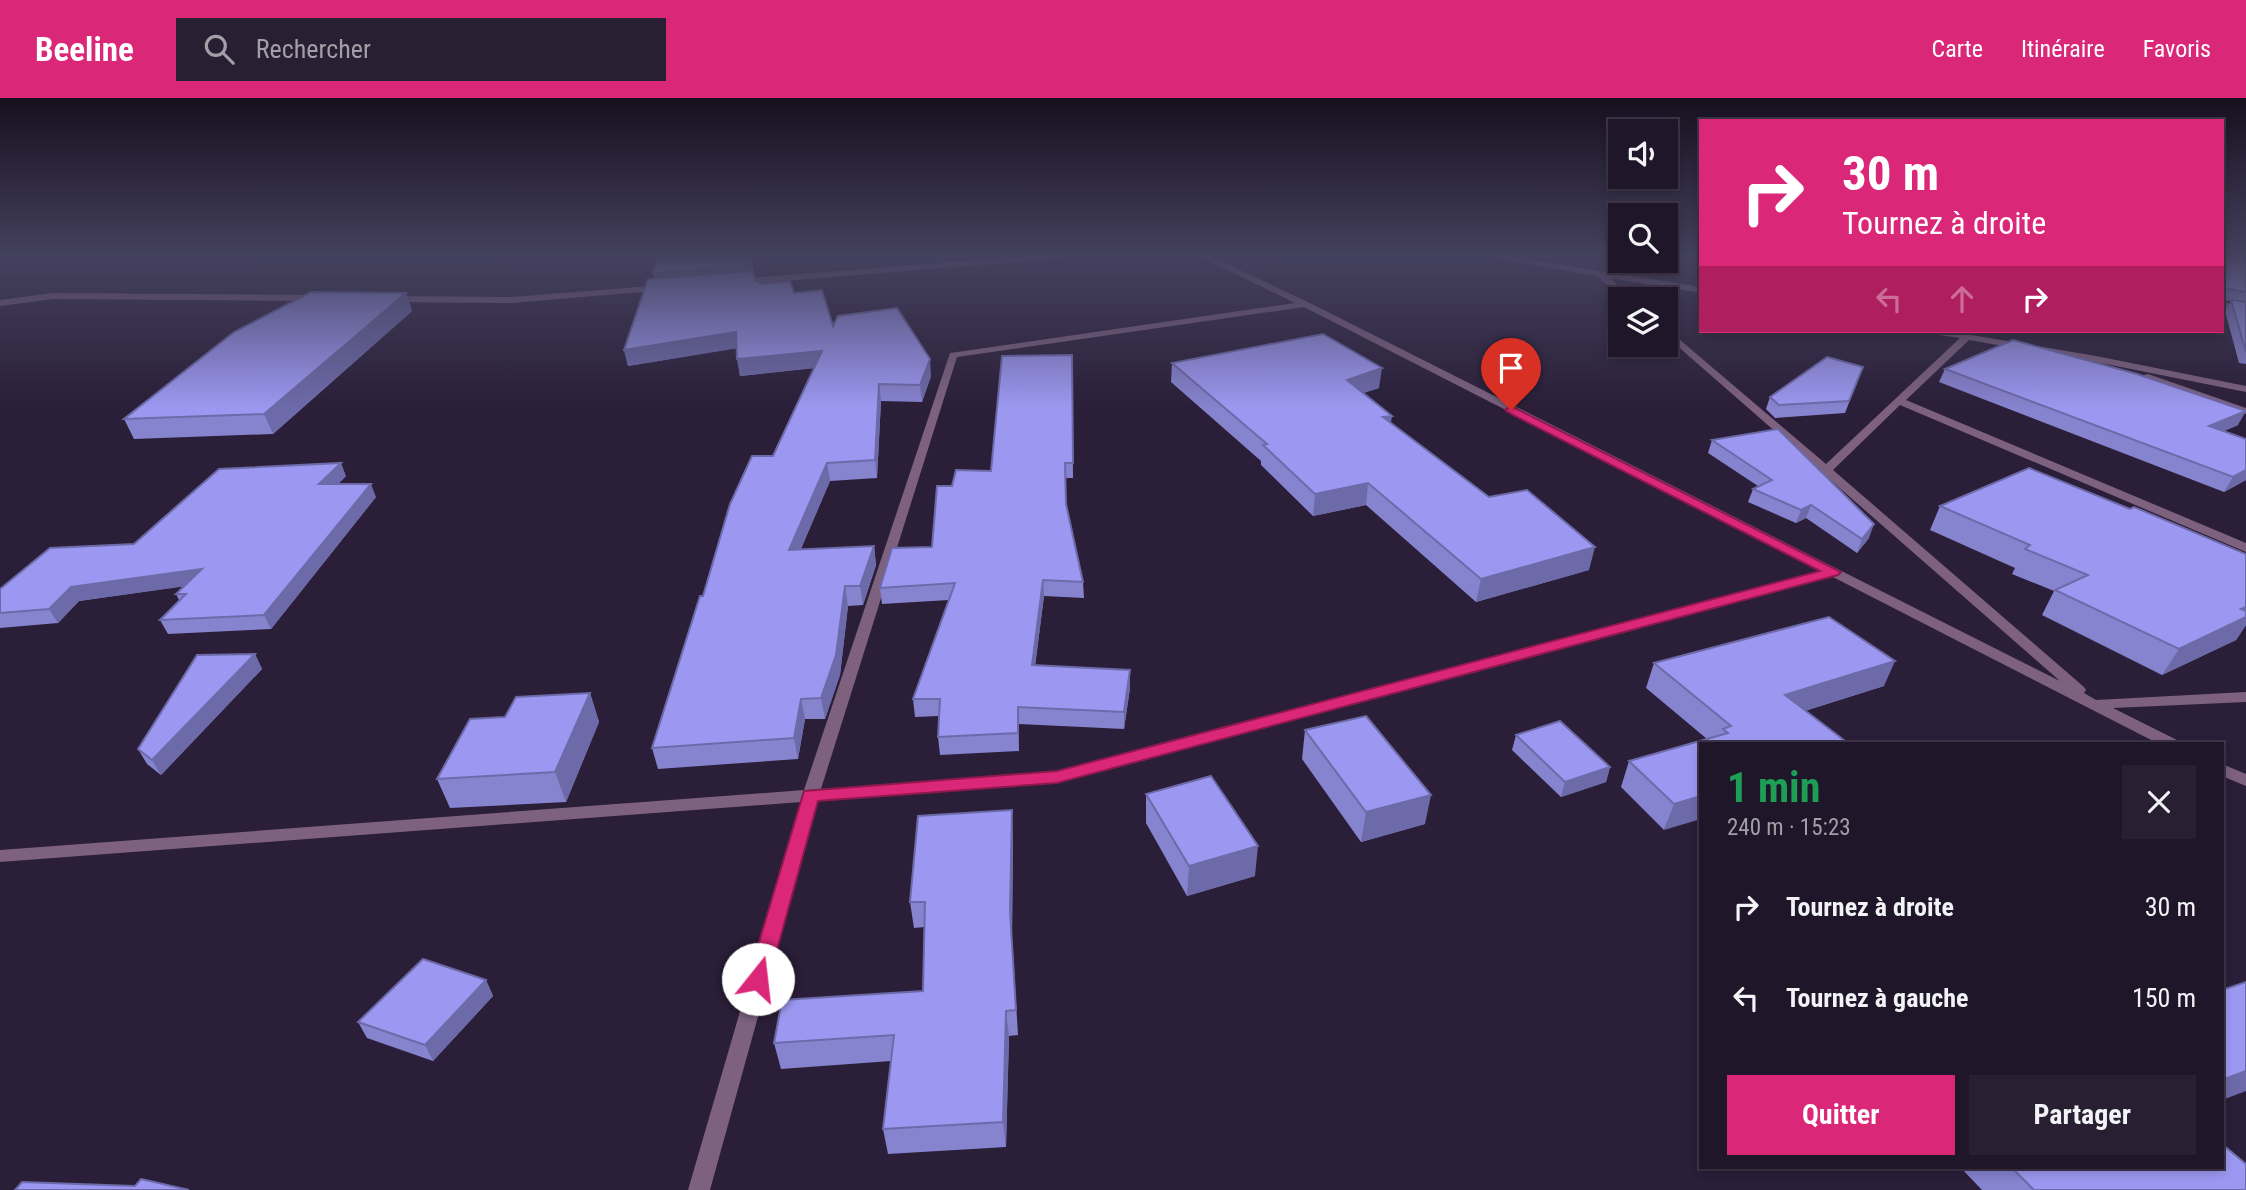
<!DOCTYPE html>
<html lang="fr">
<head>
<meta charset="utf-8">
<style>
	:root { --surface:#20162a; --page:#281f32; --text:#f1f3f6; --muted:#a29fa8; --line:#3d3547; --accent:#db2777 }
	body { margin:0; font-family:"Roboto Condensed",sans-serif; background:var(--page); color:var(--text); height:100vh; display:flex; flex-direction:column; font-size:26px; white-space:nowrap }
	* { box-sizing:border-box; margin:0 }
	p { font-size:23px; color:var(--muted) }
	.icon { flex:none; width:38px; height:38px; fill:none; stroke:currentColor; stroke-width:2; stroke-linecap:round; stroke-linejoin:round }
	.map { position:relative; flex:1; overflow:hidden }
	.drawer { position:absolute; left:1699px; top:644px; width:525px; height:427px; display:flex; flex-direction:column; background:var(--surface); border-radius:0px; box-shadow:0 4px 10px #0003,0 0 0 2px var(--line) }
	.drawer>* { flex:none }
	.top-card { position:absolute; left:1699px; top:21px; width:525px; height:214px; border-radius:0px; box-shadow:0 4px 10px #0003,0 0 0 2px var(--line); background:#db2777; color:#fff; overflow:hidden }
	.controls { position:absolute; left:1608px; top:21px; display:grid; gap:14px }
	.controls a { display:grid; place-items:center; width:70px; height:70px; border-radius:0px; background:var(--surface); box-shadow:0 4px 10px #0003,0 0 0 2px var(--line); font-size:35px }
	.pin { position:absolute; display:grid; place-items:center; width:60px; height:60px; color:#fff; margin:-72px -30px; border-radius:50% 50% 50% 0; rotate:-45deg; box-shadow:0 0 7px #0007 }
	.pin .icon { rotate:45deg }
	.me { position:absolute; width:77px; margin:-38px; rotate:16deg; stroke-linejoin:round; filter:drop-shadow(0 0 5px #0008) }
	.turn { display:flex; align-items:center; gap:24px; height:147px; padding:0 28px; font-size:32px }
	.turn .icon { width:91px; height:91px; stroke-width:2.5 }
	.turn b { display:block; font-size:49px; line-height:60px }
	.lanes { display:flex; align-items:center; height:66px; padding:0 28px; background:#0003; justify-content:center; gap:35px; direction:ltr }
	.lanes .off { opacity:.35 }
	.round { display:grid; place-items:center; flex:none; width:74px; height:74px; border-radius:0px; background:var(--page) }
	.head { display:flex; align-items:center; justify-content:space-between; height:119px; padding:0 28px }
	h1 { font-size:42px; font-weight:700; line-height:52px; color:#1e9e55 }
	.button { display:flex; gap:14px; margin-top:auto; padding:14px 28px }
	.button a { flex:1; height:80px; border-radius:0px; background:var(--accent); color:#fff; font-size:28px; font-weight:700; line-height:80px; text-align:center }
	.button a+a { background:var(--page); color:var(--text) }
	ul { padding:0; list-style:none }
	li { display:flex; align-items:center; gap:21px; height:91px; padding:0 28px }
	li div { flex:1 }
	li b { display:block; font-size:26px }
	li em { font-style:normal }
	header { display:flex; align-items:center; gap:42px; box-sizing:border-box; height:98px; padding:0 35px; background:var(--accent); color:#fff }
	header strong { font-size:33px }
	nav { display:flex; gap:38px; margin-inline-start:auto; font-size:24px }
	.search { width:490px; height:63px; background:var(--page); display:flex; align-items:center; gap:18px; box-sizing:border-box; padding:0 24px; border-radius:0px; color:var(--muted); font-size:26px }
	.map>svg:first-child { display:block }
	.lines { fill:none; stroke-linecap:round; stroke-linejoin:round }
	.street { fill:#7d617f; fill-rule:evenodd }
	.wall { fill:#8683cf }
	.shaded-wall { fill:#6d6aa9 }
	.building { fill:#9c98f1; stroke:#6d6aa9; stroke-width:2 }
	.route { fill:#db2777; stroke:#8e194d; stroke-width:2 }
</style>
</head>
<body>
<header>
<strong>Beeline</strong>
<div class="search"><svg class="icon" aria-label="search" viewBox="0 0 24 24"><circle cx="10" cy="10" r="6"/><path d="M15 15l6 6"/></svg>Rechercher</div>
<nav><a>Carte</a><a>Itinéraire</a><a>Favoris</a></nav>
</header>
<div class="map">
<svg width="2246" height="1092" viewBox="0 0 2246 1092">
	<rect width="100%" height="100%" fill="#2a1e38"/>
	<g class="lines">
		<g class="street">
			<polygon points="1043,157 1081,157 1077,159 735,187 731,184 735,181"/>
			<path d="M1197,157h11l100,47 752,379 -394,-345v-8l160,136 134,-126 -27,-4 -4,-3h19l148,25 150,30v6l-150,-30 -127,-22 -63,60 340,143v9l-346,-147 -67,65 251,217 2,3 -2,3 12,7 150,-8v10l-133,6 64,32 3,4h-21l-328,-168 -774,206 -239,18 -108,390h-22l113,-388 -801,60v-12l804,-60 146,-437 345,-50zM1304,209l517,264 -764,201 -236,17 136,-432z"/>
			<polygon points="1479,157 1500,157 1701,189 1701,195 1610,180 1633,201 1624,201 1597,178"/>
			<polygon points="663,187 666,188 666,192 511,205 389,204 385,201 389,198 511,199"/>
			<polygon points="53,195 317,197 321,200 317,203 53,201 0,208 0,202"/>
			<polygon points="2222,204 2246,208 2246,214 2222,210"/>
			<polygon points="2148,276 2246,310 2246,316 2144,281 2144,277"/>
			<polygon points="2222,666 2246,676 2246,688 2222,678"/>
		</g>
	</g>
	<g class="wall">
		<polygon points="751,157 755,183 760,186 794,195 833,228 931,278 922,304 881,303 877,380 830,383 801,451 874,448 876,467 863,507 848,508 840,577 825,621 805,621 798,661 658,671 652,650 703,498 773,358 814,270 740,278 736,250 628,268 624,252 654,181"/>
		<polygon points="2222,157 2246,164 2246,266 2239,265 2225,213 2231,203 2222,202"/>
		<polygon points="406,195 412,213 273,336 134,341 124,321"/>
		<polygon points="1072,257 1073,380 1066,380 1066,408 1083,484 1084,500 1044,498 1035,568 1130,572 1130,590 1124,631 1019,626 1019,653 940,657 938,639 939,618 915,619 913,601 949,502 882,506 880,490 932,449 952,388 991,373"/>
		<polygon points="1172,265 1379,290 1363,295 1391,325 1489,399 1589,472 1476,504 1366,407 1313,418 1261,367 1261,363 1171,284"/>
		<polygon points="1863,269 1845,315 1775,320 1766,311 1770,299"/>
		<polygon points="1945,271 2238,327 2224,333 2246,341 2246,382 2224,394 1939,284"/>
		<polygon points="1712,342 1869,440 1857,455 1806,420 1796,425 1748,404 1753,391 1758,388 1708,355"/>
		<polygon points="346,378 338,386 376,399 271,531 168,536 160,522 179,502 176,496 184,488 79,503 58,525 0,530 0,491"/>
		<polygon points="1940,408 2130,411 2246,456 2246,527 2236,542 2162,577 2042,517 2054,493 2012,476 2015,470 1930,432"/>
		<polygon points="255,556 262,571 161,677 147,666 138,651"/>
		<polygon points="1654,565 1884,588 1701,646 1664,732 1621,689 1629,663 1707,641 1646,590"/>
		<polygon points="590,595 599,624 566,704 450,710 437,681 505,619"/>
		<polygon points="1305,632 1425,726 1361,744 1302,661"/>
		<polygon points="1516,637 1610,669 1606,684 1561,699 1512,652"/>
		<polygon points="1146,696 1255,778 1187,798 1146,725"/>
		<polygon points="1013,737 1012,839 1018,937 1009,938 1006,1049 888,1056 883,1031 891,963 781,971 774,945 923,893 924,829 914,830 910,804"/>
		<polygon points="486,882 493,898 433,963 367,940 358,924"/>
		<polygon points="1960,1069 2222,1069 2246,1092 1982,1092"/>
	</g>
	<g class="shaded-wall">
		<polygon points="752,167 754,177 655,185 653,175"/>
		<polygon points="406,195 412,213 273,336 264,316"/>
		<polygon points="736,234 739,250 628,268 624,252"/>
		<polygon points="822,253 824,269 740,278 737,261"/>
		<polygon points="930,261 931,278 922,304 920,287"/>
		<polygon points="1382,270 1379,290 1345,301 1347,282"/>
		<polygon points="879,286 881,303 877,380 875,362"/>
		<polygon points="2246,313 2238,327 2201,343 2209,328"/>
		<polygon points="1392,318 1389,338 1383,319"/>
		<polygon points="341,365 346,378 324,399 319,386"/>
		<polygon points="827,365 830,383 792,471 789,452"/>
		<polygon points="2246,372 2246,382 2224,394 2233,379"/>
		<polygon points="1368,385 1366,407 1313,418 1315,396"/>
		<polygon points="371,386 376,399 271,531 264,517"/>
		<polygon points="1811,407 1806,420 1796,425 1801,412"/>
		<polygon points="1874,426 1869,440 1857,455 1862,441"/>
		<polygon points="874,448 876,467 863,507 860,488"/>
		<polygon points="1595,449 1589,472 1476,504 1481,481"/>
		<polygon points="202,471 209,485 79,503 58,525 49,511 71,489"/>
		<polygon points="1043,482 1044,498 1033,585 1032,567"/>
		<polygon points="845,488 848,508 840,577 825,621 821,600"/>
		<polygon points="2246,509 2246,527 2236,542 2162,577 2179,551"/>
		<polygon points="255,556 262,571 161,677 152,662"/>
		<polygon points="1895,563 1884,588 1775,622 1785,597"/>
		<polygon points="1130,572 1130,590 1124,631 1124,614"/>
		<polygon points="590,595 599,624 566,704 555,674"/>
		<polygon points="801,601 805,621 798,661 794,640"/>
		<polygon points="1018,609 1019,626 1019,653 1018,635"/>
		<polygon points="1610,669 1606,684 1561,699 1565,684"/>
		<polygon points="1431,697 1425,726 1361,744 1366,714"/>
		<polygon points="1701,698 1701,721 1664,732 1674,706"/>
		<polygon points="1012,712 1013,737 1012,839 1018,937 1010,813"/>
		<polygon points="1258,748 1255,778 1187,798 1189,768"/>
		<polygon points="486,882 493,898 433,963 425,947"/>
		<polygon points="1006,913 1009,938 1006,1049 1003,1024"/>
		<polygon points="2246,973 2246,993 2222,1002 2222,982"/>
	</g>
	<g class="building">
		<polygon points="659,157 750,157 752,167 653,175"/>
		<polygon points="2222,157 2242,157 2246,164 2246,194 2222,190"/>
		<polygon points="753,173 755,183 759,183 760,186 790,183 794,195 822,192 833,228 838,218 897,210 930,261 920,287 879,286 875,362 827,365 789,452 874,448 860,488 845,488 836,557 821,600 801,601 794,640 652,650 700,498 703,498 730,406 752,358 773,358 822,253 737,261 736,234 624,252 648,181"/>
		<polygon points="311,194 406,195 264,316 124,321 234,234"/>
		<polygon points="2231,202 2246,204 2246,254"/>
		<polygon points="1323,236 1382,270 1347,282 1392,318 1383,319 1489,399 1527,392 1595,449 1481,481 1368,385 1315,396 1263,347 1267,346 1172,265"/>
		<polygon points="2013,242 2137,276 2246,313 2209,328 2246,341 2246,372 2233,379 1945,271"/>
		<polygon points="1072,257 1073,365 1065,365 1066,406 1083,484 1043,482 1032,567 1130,572 1124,614 1018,609 1018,635 938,639 940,601 913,601 955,485 880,490 892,450 932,449 937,388 952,388 956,372 991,373 1002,258"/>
		<polygon points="1827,259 1863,269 1849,303 1779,307 1770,299"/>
		<polygon points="1778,331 1874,426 1862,441 1811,407 1801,412 1753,391 1772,382 1712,342"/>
		<polygon points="341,365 319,386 371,386 264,517 160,522 186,496 176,496 202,471 71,489 49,511 0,515 0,491 50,450 134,446 219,371"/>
		<polygon points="2029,370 2130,411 2134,409 2246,456 2246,509 2241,511 2246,513 2246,519 2179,551 2055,492 2088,477 2025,451 2030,447 1940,408"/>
		<polygon points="1829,519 1895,563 1785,597 1849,646 1701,646 1701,698 1674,706 1629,663 1728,635 1723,631 1731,628 1654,565"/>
		<polygon points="255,556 152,662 138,651 197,557"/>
		<polygon points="590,595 555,674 437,681 470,621 505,619 516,599"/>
		<polygon points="1366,618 1431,697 1366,714 1305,632"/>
		<polygon points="1560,623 1610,669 1565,684 1516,637"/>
		<polygon points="1211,678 1258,748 1189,768 1146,696"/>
		<polygon points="1012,712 1010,813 1016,912 1006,913 1003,1024 883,1031 894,937 774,945 782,902 923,893 925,804 910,804 918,718"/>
		<polygon points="423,861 486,882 425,947 358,924"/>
		<polygon points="2246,884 2246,973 2222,982 2222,892"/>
		<polygon points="2222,1046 2246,1066 2246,1092 2034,1092 2011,1069 2222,1069"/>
		<polygon points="141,1081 189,1092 15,1092 22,1084 135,1088"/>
	</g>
	<linearGradient id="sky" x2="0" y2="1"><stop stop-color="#17101f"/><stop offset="0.51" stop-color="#44415e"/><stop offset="1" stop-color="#44415e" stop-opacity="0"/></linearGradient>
	<rect width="2246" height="310" fill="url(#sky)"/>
	<polygon class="route" points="1511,308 1841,474 1838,477 1057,685 818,703 769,881 766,888 758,890 751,888 748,881 804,693 1057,673 1820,473 1507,314 1505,312"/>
</svg>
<div class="controls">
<a><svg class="icon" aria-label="sound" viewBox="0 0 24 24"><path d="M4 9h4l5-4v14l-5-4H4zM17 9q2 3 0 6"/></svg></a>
<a><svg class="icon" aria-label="search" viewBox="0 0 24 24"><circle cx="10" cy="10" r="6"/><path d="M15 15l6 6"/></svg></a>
<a><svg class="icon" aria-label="layers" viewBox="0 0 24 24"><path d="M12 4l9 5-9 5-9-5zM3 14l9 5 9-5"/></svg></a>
</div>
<div class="pin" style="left:1511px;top:312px;background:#d93025"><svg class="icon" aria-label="arrive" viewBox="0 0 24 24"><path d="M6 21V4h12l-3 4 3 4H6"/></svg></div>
<svg class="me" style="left:758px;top:881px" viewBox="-20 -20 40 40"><circle r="19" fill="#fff"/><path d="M0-13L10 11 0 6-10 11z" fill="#db2777"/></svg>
<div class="top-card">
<div class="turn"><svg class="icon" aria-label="right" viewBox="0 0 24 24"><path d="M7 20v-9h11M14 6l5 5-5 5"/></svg><div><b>30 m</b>Tournez à droite</div></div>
<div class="lanes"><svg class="icon off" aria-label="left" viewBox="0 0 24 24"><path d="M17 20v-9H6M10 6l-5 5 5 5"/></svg><svg class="icon off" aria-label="ahead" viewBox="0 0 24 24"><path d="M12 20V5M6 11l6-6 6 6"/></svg><svg class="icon" aria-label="right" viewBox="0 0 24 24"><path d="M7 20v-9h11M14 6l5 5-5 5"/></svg></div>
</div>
<section class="drawer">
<div class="head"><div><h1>1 min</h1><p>240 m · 15:23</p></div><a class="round"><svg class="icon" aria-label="close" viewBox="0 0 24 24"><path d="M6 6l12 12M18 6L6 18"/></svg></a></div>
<ul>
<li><svg class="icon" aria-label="right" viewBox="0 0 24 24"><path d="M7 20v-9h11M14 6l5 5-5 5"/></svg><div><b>Tournez à droite</b></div><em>30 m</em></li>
<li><svg class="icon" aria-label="left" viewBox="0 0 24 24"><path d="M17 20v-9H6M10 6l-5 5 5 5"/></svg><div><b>Tournez à gauche</b></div><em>150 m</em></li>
</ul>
<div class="button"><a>Quitter</a><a>Partager</a></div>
</section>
</div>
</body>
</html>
